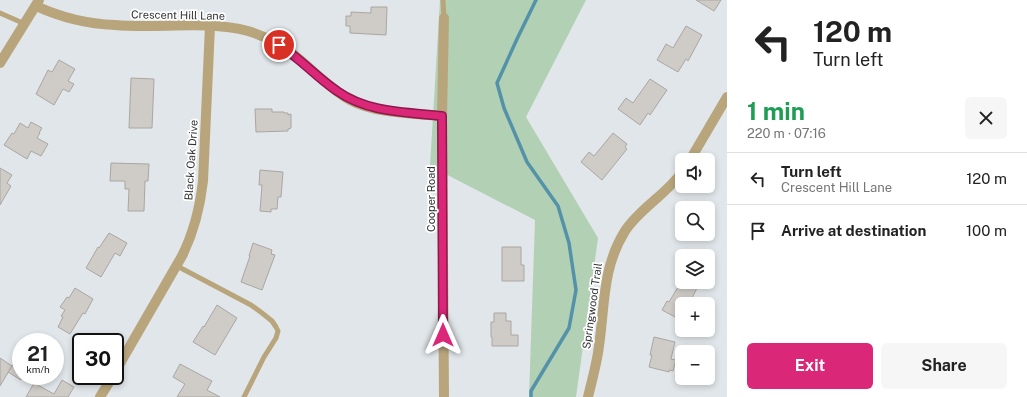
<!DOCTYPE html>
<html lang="en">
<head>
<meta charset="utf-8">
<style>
	:root { --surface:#fff; --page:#f6f6f6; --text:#222; --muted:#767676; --line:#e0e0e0; --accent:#db2777 }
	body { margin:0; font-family:"Public Sans",sans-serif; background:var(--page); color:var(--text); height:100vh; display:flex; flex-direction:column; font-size:15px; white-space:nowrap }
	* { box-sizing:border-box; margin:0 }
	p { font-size:13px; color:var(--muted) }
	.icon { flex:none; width:22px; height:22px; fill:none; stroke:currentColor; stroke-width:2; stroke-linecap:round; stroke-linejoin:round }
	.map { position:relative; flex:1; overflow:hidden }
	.panel { display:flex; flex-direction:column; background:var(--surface); width:300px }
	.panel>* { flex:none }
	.banner { background:#fff; color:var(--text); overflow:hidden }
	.fabs { position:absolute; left:675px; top:153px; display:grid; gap:8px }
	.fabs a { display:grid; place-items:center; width:40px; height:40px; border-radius:6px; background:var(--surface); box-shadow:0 2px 6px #0003; font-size:20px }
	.speed { position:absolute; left:12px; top:333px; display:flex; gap:8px; font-size:20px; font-weight:700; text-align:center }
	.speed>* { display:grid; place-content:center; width:52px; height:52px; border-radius:50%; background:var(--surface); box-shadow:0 2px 6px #0003; line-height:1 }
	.speed small { font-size:10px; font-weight:400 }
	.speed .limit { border:2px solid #111; border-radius:6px; background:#fff; color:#111 }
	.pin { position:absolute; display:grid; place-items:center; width:34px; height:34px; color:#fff; margin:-17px; border:2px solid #fff; border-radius:50%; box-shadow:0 1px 4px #0007 }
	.me { position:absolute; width:44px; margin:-22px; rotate:0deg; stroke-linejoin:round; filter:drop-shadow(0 0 3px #0008) }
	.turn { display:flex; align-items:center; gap:14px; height:84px; padding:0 20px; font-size:18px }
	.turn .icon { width:52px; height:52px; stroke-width:2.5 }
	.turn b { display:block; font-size:28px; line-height:34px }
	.round { display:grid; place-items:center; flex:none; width:42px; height:42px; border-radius:6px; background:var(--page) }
	.overview { display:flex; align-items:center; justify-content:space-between; height:68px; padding:0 20px }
	h1 { font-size:24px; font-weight:700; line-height:30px; color:#1e9e55 }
	.cta { display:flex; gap:8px; margin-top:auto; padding:8px 20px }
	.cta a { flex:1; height:46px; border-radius:6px; background:var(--accent); color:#fff; font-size:16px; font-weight:700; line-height:46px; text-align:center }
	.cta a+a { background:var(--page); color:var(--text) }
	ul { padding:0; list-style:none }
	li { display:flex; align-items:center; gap:12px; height:52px; padding:0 20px; border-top:1px solid var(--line) }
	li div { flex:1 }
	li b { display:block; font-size:15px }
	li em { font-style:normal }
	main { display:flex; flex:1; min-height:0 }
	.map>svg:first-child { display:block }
	.green { fill:#b2d0b3 }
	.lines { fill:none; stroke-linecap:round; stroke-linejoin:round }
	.stream { stroke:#5492a9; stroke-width:3.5 }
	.building { fill:#cfcbc7; stroke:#aaa7a2 }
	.lane { stroke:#b8a57c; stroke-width:5 }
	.street { stroke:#b8a57c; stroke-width:10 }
	.route-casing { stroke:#8e194d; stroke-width:10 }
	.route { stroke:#db2777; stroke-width:7 }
	.labels { text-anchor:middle; stroke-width:3.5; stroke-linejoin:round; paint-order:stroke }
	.street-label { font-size:11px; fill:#313334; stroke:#fff }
</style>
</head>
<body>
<main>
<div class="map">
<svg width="727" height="397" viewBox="0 0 727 397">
	<rect width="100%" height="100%" fill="#e1e6ea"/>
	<polygon class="green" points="440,0 586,0 526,117 598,238 576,397 529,397 535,220 430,166"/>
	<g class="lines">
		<polyline class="stream" points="531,397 531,391 569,328 576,290 569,243 558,206 527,162 504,108 497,83 517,39 536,0"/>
	</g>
	<g class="building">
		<polygon points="696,0 721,0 714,11"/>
		<polygon points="371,7 387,7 386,35 350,33 350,26 346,26 346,16 351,16 351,12 371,13"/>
		<polygon points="686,26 702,35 688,61 686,59 678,72 657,60 666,44 673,48"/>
		<polygon points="59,60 75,69 68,81 74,84 69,92 63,89 54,105 36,94 48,70 52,72"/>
		<polygon points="131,78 154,79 152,128 129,128"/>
		<polygon points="650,79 667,90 650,115 648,113 640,125 618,109 626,98 633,103"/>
		<polygon points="255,109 272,109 272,112 284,112 284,113 288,113 288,115 291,114 291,128 288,129 288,131 256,132"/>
		<polygon points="31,122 42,128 39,133 40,133 37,138 48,144 41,156 31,151 27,159 4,145 12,133 14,134 20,123 28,128"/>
		<polygon points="613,133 627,144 625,147 627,149 602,180 581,162 589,152 594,156"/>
		<polygon points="111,163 149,164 148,181 145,181 144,211 128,211 129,189 125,189 125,181 110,181"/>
		<polygon points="0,168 12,175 7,183 11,186 0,205"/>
		<polygon points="260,170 283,172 281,197 278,197 277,209 271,209 271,212 260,211 262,185 259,185"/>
		<polygon points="109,233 127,243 120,256 115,253 101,277 86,268 98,247 99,248"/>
		<polygon points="253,243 272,250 271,254 275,255 262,290 241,282 250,256 249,256"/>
		<polygon points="502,247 521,247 521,265 524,265 524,281 502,281"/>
		<polygon points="681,282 700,282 689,304 682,304 682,309 677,318 662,310 667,301 669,302"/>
		<polygon points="75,288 93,299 85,314 83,313 70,334 58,327 63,317 61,316 65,310 60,307 67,297 69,298"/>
		<polygon points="217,305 237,318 215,355 193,342 203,326 204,327"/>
		<polygon points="494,313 506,313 506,321 511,321 511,335 518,335 518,346 492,346 492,337 491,337 491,322 494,322"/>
		<polygon points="654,337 675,342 671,359 676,360 673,371 669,370 669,372 649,367 652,355 650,355"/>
		<polygon points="0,358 12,366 0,386"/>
		<polygon points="14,363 21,367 21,380 8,372"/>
		<polygon points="180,364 212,381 207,390 220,397 177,397 185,384 173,377"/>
		<polygon points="62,380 74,387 68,397 26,397 34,383 54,394"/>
	</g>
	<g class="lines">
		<g class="lane">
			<polyline points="443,0 444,18"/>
			<polyline points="0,13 25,24"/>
			<polyline points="177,266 251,305 262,313 272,321 276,327 278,331 276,338 264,357 244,397"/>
		</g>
		<g class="street">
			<path d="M36,6c24,11 52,18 79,19 44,4 90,-5 133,6 16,5 32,13 45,23 19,15 36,34 57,46 27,14 62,13 92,16"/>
			<polyline points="0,63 39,0"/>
			<polyline points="690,160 727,97"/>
			<path d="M115,372l67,-116c12,-24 18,-49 21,-75l7,-155"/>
			<polyline points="100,397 113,376"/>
			<polyline points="444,397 442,116 444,18"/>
			<path d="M588,397c4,-17 9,-34 11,-51 6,-41 3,-78 26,-115 15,-23 41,-36 57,-59"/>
		</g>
	</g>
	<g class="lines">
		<g class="route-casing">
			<path id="route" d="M279,45c21,13 37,32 58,46 31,22 69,21 105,25l1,219"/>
		</g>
		<use href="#route" class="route"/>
	</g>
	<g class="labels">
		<g class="street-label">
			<text transform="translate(178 15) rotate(1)" y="4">Crescent Hill Lane</text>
			<text transform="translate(191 160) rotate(-86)" y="4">Black Oak Drive</text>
			<text transform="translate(431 199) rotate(-90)" y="4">Cooper Road</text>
			<text transform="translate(592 306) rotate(-82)" y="4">Springwood Trail</text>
		</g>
	</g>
</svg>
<div class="fabs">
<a><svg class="icon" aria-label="sound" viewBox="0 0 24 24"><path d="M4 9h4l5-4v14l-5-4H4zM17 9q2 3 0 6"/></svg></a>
<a><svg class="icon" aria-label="search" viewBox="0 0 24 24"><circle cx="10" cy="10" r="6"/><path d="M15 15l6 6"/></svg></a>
<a><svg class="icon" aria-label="layers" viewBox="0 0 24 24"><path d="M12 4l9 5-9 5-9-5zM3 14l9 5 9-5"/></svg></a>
<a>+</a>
<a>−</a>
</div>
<div class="speed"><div>21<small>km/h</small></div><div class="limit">30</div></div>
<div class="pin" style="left:279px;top:45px;background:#d93025"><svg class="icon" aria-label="arrive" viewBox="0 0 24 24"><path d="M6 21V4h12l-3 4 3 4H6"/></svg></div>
<svg class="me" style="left:443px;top:335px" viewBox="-20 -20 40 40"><path d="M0-17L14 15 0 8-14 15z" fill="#db2777" stroke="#fff" stroke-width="4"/></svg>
</div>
<section class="panel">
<div class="banner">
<div class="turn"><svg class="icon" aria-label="left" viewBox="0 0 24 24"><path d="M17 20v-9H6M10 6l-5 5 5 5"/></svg><div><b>120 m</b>Turn left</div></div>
</div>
<div class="overview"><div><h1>1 min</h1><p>220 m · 07:16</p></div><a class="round"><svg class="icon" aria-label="close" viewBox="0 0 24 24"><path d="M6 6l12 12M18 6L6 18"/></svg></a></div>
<ul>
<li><svg class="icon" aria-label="left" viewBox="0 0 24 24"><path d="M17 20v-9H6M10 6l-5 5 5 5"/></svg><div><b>Turn left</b><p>Crescent Hill Lane</p></div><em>120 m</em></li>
<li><svg class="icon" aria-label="arrive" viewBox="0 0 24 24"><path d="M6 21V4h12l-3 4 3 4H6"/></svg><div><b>Arrive at destination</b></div><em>100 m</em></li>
</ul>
<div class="cta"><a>Exit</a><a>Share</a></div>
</section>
</main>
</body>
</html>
